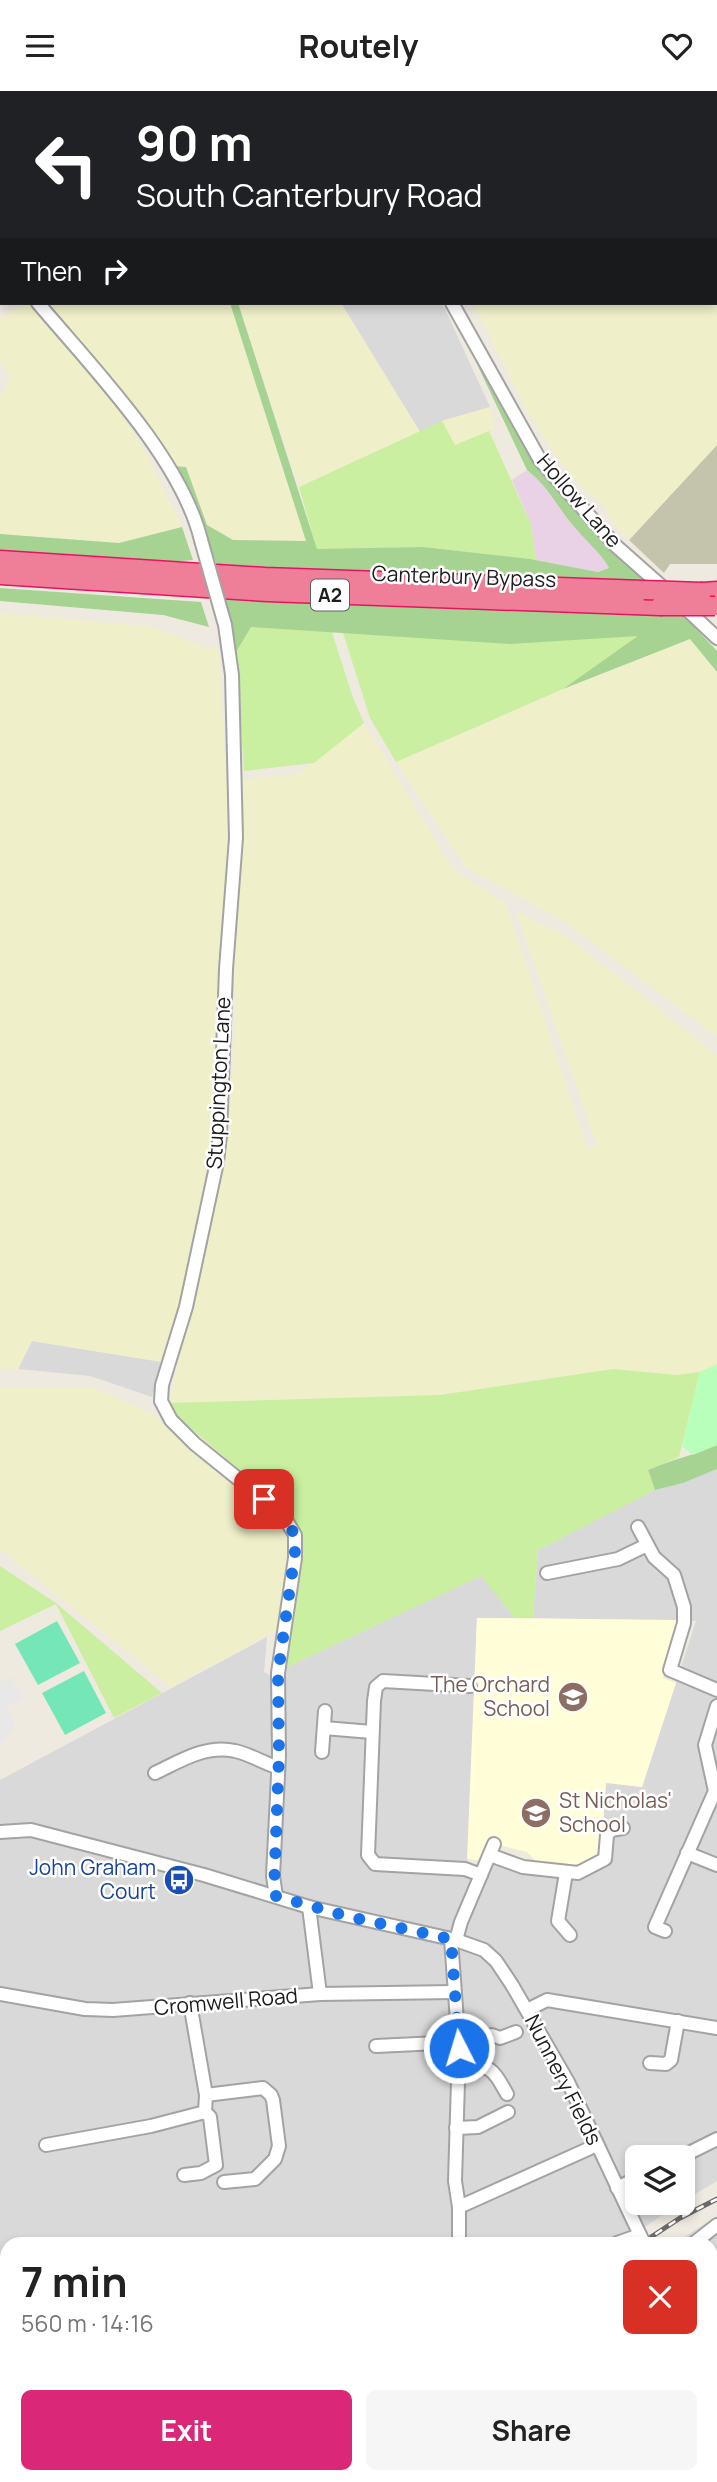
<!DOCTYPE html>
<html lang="en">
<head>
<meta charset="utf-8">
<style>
	:root { --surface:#fff; --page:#f6f6f6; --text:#222; --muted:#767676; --accent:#db2777 }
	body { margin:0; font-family:Manrope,sans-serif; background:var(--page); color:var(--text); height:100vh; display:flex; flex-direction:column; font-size:26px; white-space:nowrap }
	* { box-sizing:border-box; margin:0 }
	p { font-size:23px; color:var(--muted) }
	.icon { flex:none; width:38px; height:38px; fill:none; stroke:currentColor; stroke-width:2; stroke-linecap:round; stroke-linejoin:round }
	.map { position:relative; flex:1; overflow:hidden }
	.side { position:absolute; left:0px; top:2146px; width:718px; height:247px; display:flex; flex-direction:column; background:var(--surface); border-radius:21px 21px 0 0; box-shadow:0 4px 10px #0003 }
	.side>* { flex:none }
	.top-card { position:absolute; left:0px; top:0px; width:718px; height:214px; box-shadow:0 4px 10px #0003; background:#202124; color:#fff; overflow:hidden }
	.controls { position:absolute; left:625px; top:2054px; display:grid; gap:14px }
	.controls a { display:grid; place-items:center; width:70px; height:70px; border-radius:10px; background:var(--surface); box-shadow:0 4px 10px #0003; font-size:35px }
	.pin { position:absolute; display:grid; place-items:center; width:60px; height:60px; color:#fff; margin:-30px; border-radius:14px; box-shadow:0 4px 10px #0006 }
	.me { position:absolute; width:77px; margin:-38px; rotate:355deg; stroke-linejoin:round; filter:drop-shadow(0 0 5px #0008) }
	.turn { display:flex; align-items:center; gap:24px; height:147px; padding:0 21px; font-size:32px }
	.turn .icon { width:91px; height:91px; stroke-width:2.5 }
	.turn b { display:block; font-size:49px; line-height:60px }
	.then { display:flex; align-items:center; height:66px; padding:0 21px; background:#0003; gap:14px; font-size:26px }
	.round { display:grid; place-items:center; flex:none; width:74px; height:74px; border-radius:10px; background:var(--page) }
	.head { display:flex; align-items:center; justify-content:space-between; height:119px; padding:0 21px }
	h1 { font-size:42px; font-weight:700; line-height:52px }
	.cta { display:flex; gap:14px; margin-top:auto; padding:14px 21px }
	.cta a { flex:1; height:80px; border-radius:10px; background:var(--accent); color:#fff; font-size:28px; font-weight:700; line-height:80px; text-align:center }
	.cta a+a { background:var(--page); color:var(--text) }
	header { display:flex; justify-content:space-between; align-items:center; height:91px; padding:0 21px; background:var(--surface); font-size:32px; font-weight:700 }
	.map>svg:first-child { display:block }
	.residential { fill:#dad9d9 }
	.industrial { fill:#e9d2e5 }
	.education { fill:#fffed9 }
	.construction { fill:#c4c3ab }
	.farmland { fill:#eff0c9 }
	.grass { fill:#caefa0 }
	.forest { fill:#a6d391 }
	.park { fill:#b7ffbb }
	.pitch { fill:#75e7b7 }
	.parking { fill:#e8e8e8 }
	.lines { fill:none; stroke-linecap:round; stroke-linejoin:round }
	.minor-casing { stroke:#a3a3a3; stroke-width:16 }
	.highway-casing { stroke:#e81263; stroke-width:21 }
	.minor { stroke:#fff; stroke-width:12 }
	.highway { stroke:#ef7f98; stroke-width:18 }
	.rail-casing { stroke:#6a6a6a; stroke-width:5 }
	.rail { stroke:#fff; stroke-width:2.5; stroke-dasharray:8; stroke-linecap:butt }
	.minor-bridge-casing { stroke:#a3a3a3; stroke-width:16; stroke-linecap:butt }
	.highway-bridge-casing { stroke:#e81263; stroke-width:21; stroke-linecap:butt }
	.minor-bridge { stroke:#fff; stroke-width:12 }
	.highway-bridge { stroke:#ef7f98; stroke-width:18 }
	.route { stroke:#1a73e8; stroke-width:12; stroke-dasharray:0 21.6 }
	.labels { text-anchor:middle; stroke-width:5; stroke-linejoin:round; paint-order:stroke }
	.shield { fill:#fff; stroke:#606060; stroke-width:2 }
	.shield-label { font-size:19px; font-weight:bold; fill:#1c1c1c }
	.street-label { font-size:21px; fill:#1c1c1c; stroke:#fff }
	.education-label { font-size:21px; fill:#785e54; stroke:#fff; text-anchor:end }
	.transit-label { font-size:21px; fill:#164399; stroke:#fff; text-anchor:end }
</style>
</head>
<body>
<header><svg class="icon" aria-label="menu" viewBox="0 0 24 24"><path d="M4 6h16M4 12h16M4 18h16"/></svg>Routely<svg class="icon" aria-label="heart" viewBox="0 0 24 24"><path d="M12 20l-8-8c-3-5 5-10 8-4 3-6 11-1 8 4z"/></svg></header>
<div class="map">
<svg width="717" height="2391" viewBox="0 0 717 2391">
	<rect width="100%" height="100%" fill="#efeae0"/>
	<g class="residential">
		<polygon points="341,212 440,212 445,218 490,316 442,330 420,341"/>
		<polygon points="32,1250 162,1271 152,1306 90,1285 18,1278"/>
		<polygon points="717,1378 717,2090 683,2110 682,2067 637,2067 637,2112 680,2112 621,2152 7,2152 7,2385 399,2385 395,2391 0,2391 0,1689 267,1546 264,1581 270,1584 482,1484 515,1527 477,1527 467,1785 482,1789 489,1778 497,1772 580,1787 595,1781 603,1772 601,1764 606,1691 642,1696 696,1530 533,1527 538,1459 654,1399 683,1392"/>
		<polygon points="717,2125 717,2391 434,2391 438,2385 710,2385 710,2152 675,2152"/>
	</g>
	<polygon class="industrial" points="527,379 544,392 575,437 600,462 609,477 598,481 536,469 531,433 512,389"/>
	<polygon class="education" points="477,1527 679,1529 666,1570 663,1587 676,1592 642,1696 606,1692 601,1764 584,1773 570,1777 538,1772 527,1761 491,1752 483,1770 467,1768"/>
	<polygon class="construction" points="717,354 717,473 670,473 664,482 629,449"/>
	<g class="farmland">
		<polygon points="0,0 143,2 2,2 0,175"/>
		<polygon points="333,0 717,0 717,354 629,449 610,429 605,416 577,392 550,356 526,317 473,212 716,212 716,2 332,2"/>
		<polygon points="26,212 31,212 42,223 103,294 146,362 182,436 119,452 0,443 0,304 11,288 0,271 0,228"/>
		<polygon points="52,212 230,212 306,450 233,449 207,434 186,376 174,375 131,312 49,216"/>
		<polygon points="238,212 341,212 420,341 299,396"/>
		<polygon points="490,316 495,338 454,354 442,330"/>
		<polygon points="0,522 152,536 204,556 218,556 230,750 216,1045 184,1202 174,1242 162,1271 32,1250 18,1278 0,1278"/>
		<polygon points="690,548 717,581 717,946 565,831 466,776 396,671 563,598"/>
		<polygon points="364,632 449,772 457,781 506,813 588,1059 597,1054 516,821 566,845 717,964 717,1273 700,1281 677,1284 613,1278 440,1304 169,1312 228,1052 235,940 234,862 241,761 241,690 300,682"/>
		<polygon points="0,1296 94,1297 154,1324 280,1433 288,1452 278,1539 171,1596 0,1458"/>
	</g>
	<g class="grass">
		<polygon points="442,330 455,354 489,340 531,433 536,469 423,456 317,459 299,396"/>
		<polygon points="250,536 332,541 352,604 364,632 314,672 244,680 236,561"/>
		<polygon points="343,542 640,545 563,598 396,671 370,627"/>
		<polygon points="613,1278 677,1284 700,1281 679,1366 648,1379 655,1399 538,1459 533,1527 515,1527 481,1485 285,1577 301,1466 302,1443 287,1419 174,1323 169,1312 440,1304"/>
		<polygon points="0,1475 56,1512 162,1602 114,1627 56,1513 0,1540"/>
	</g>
	<g class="forest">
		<path d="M230,212h8l79,246 106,-2 107,12 68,13 11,-4c-8,-15 -21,-25 -32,-38 -20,-22 -25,-40 -50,-60l-69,-146 80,137 117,122c-146,-9 -292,-7 -438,-18l-14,-37 -29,-62 12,1 21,58 26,15 73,1z"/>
		<polygon points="182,436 193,469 159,472 0,462 0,443 119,452"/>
		<polygon points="0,497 201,511 209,536 163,524 0,510"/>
		<polygon points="222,507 684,525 717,560 717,581 690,548 563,598 638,545 510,553 251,536 236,561"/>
		<path d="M717,1354v24l-34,14 -28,7 -7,-20c23,-10 46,-15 69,-25z"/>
	</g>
	<polygon class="park" points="717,1273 717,1354 693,1364 682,1355 700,1281"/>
	<g class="pitch">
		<polygon points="57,1530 80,1572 38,1594 15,1553"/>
		<polygon points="84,1580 106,1622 65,1644 42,1602"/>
	</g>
	<polygon class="parking" points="11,1586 22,1607 6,1617 15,1635 0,1652 0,1592"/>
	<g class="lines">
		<g class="minor-casing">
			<g id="minor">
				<polyline points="152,0 153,2"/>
				<polyline points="319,2 319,0"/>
				<polyline points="0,185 2,184"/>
				<path d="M38,212c54,64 143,155 163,237"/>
				<polyline points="452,212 540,369 616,455 668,501"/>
				<polyline points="681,513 717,547"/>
				<polyline points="225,534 232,584 236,747 226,878 220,1044 217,1071 186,1216 162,1294 161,1310 171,1329 195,1353 283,1424 295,1444 295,1467 278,1582 279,1664 273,1785 276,1805"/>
				<polyline points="638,1436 654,1466 674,1484 684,1516 684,1532 670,1579 717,1599"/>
				<polyline points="547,1482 618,1468 647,1454"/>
				<polyline points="470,1595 383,1590 376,1596 374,1610 368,1764 375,1773 465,1778 481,1784"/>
				<polyline points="324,1637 372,1641"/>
				<polyline points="322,1661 325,1620"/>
				<path d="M155,1682c25,-12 52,-29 80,-22 15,3 28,12 42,16"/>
				<polyline points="0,1741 31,1739 204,1784 309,1816 456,1849 484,1859 496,1870 512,1894 568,1991 640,2144 617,2152"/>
				<polyline points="687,1762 717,1774"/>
				<polyline points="490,1764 523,1776 578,1782 605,1768 607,1744 611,1739 623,1737"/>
				<polyline points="566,1782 558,1830 570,1844"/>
				<polyline points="309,1816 320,1903"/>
				<polyline points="665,1840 655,1836 715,1700 705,1654 717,1615"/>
				<polyline points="451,1848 459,1957 455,2090 459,2116 459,2152"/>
				<polyline points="456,1849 461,1831 494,1753"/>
				<polyline points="0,1903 85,1918 113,1919 320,1903 454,1901"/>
				<polyline points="527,1919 547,1909 717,1937"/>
				<polyline points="376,1955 459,1951"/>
				<polyline points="650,1972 666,1973 671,1969 678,1930"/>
				<polyline points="477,1974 486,1961 487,1948 492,1944 500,1947 516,1941"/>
				<path d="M458,1975c33,-1 33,0 49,28"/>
				<polyline points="206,2004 263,1997 271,2004 273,2009 279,2055 275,2068 255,2088 224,2091"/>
				<polyline points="456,2037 478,2036 508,2021"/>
				<polyline points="46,2054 151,2035 205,2021 206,2004 190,1912"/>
				<polyline points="679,2067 717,2048"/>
				<polyline points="184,2084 201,2082 216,2074 210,2026 205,2021"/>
				<polyline points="617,2097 637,2087"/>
				<polyline points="459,2116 597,2054"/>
				<polyline points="694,2152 717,2134"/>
				<polyline points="0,2178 7,2184"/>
				<polyline points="710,2291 717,2288"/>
				<polyline points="710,2359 717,2359"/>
				<polyline points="710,2376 712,2391"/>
				<polyline points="110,2385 111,2391"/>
				<polyline points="335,2385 335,2391"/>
				<polyline points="468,2385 468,2391"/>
				<polyline points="0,2390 78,2385"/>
			</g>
		</g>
		<g class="highway-casing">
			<g id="highway">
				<polyline points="0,469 265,486 644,499"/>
				<polyline points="0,484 268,501 660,515"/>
				<polyline points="702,501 717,500"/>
			</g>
		</g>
		<use href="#minor" class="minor"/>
		<use href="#highway" class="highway"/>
		<g class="rail-casing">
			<g id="rail">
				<polyline points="642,2152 680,2127 717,2108"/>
				<polyline points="411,2391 415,2385"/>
			</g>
		</g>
		<use href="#rail" class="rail"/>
		<g class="minor-bridge-casing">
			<g id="minor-bridge">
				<polyline points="201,449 225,534"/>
				<polyline points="640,2144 644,2152"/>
			</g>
		</g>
		<g class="highway-bridge-casing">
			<g id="highway-bridge">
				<polyline points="644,499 702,501"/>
				<polyline points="660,515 715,515"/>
			</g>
		</g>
		<use href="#minor-bridge" class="minor-bridge"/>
		<use href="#highway-bridge" class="highway-bridge"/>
	</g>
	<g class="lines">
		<path class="route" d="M264,1408c16,13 29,24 32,45l-18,130 1,81 -5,135 2,6 70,20 105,23 8,109"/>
	</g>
	<defs>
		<g id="school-disc" transform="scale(1.575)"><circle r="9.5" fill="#8d6e63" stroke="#fff"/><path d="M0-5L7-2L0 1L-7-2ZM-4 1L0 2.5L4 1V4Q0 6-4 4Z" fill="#fff"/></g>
		<g id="bus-disc" transform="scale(1.575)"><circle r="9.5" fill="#1a4fb4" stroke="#fff"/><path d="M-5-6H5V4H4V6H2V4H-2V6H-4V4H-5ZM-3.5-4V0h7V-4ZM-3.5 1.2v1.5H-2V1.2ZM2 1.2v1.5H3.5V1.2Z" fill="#fff"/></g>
	</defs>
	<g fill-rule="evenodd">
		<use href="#school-disc" x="573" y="1606"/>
		<use href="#school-disc" x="536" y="1722"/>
		<use href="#bus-disc" x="179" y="1789"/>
	</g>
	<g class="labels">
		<rect class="shield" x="311" y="488.5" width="38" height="31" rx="5"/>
		<g class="shield-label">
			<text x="330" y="511">A2</text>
		</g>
		<g class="street-label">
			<text transform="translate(579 410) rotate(49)" y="7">Hollow Lane</text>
			<text transform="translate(464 486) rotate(2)" y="7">Canterbury Bypass</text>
			<text transform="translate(219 992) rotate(-87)" y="7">Stuppington Lane</text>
			<text transform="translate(226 1911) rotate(-5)" y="7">Cromwell Road</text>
			<text transform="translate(563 1989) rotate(63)" y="7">Nunnery Fields</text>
		</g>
		<g class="education-label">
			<text x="550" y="1601">The Orchard<tspan x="550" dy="24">School</tspan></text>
			<text x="559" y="1717" text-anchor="start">St Nicholas'<tspan x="559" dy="24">School</tspan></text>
		</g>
		<g class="transit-label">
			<text x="156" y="1784">John Graham<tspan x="156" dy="24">Court</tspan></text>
		</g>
	</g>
</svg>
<div class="controls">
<a><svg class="icon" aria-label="layers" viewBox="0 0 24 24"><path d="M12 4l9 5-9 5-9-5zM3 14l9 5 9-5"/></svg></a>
</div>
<div class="pin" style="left:264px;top:1408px;background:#d93025"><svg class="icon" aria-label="arrive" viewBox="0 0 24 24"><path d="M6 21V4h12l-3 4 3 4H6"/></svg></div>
<svg class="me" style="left:459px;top:1957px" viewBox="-20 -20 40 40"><circle r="17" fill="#1a73e8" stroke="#fff" stroke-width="3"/><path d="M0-11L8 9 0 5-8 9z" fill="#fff"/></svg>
<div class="top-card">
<div class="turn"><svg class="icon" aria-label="left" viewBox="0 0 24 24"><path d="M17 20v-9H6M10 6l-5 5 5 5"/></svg><div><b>90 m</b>South Canterbury Road</div></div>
<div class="then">Then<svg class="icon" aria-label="right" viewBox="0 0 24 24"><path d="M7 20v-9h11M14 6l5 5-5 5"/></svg></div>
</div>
<section class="side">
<div class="head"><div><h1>7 min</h1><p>560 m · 14:16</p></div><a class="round" style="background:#d93025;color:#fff"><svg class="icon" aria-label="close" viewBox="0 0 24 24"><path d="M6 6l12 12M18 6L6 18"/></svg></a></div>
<div class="cta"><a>Exit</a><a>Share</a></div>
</section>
</div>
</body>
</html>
